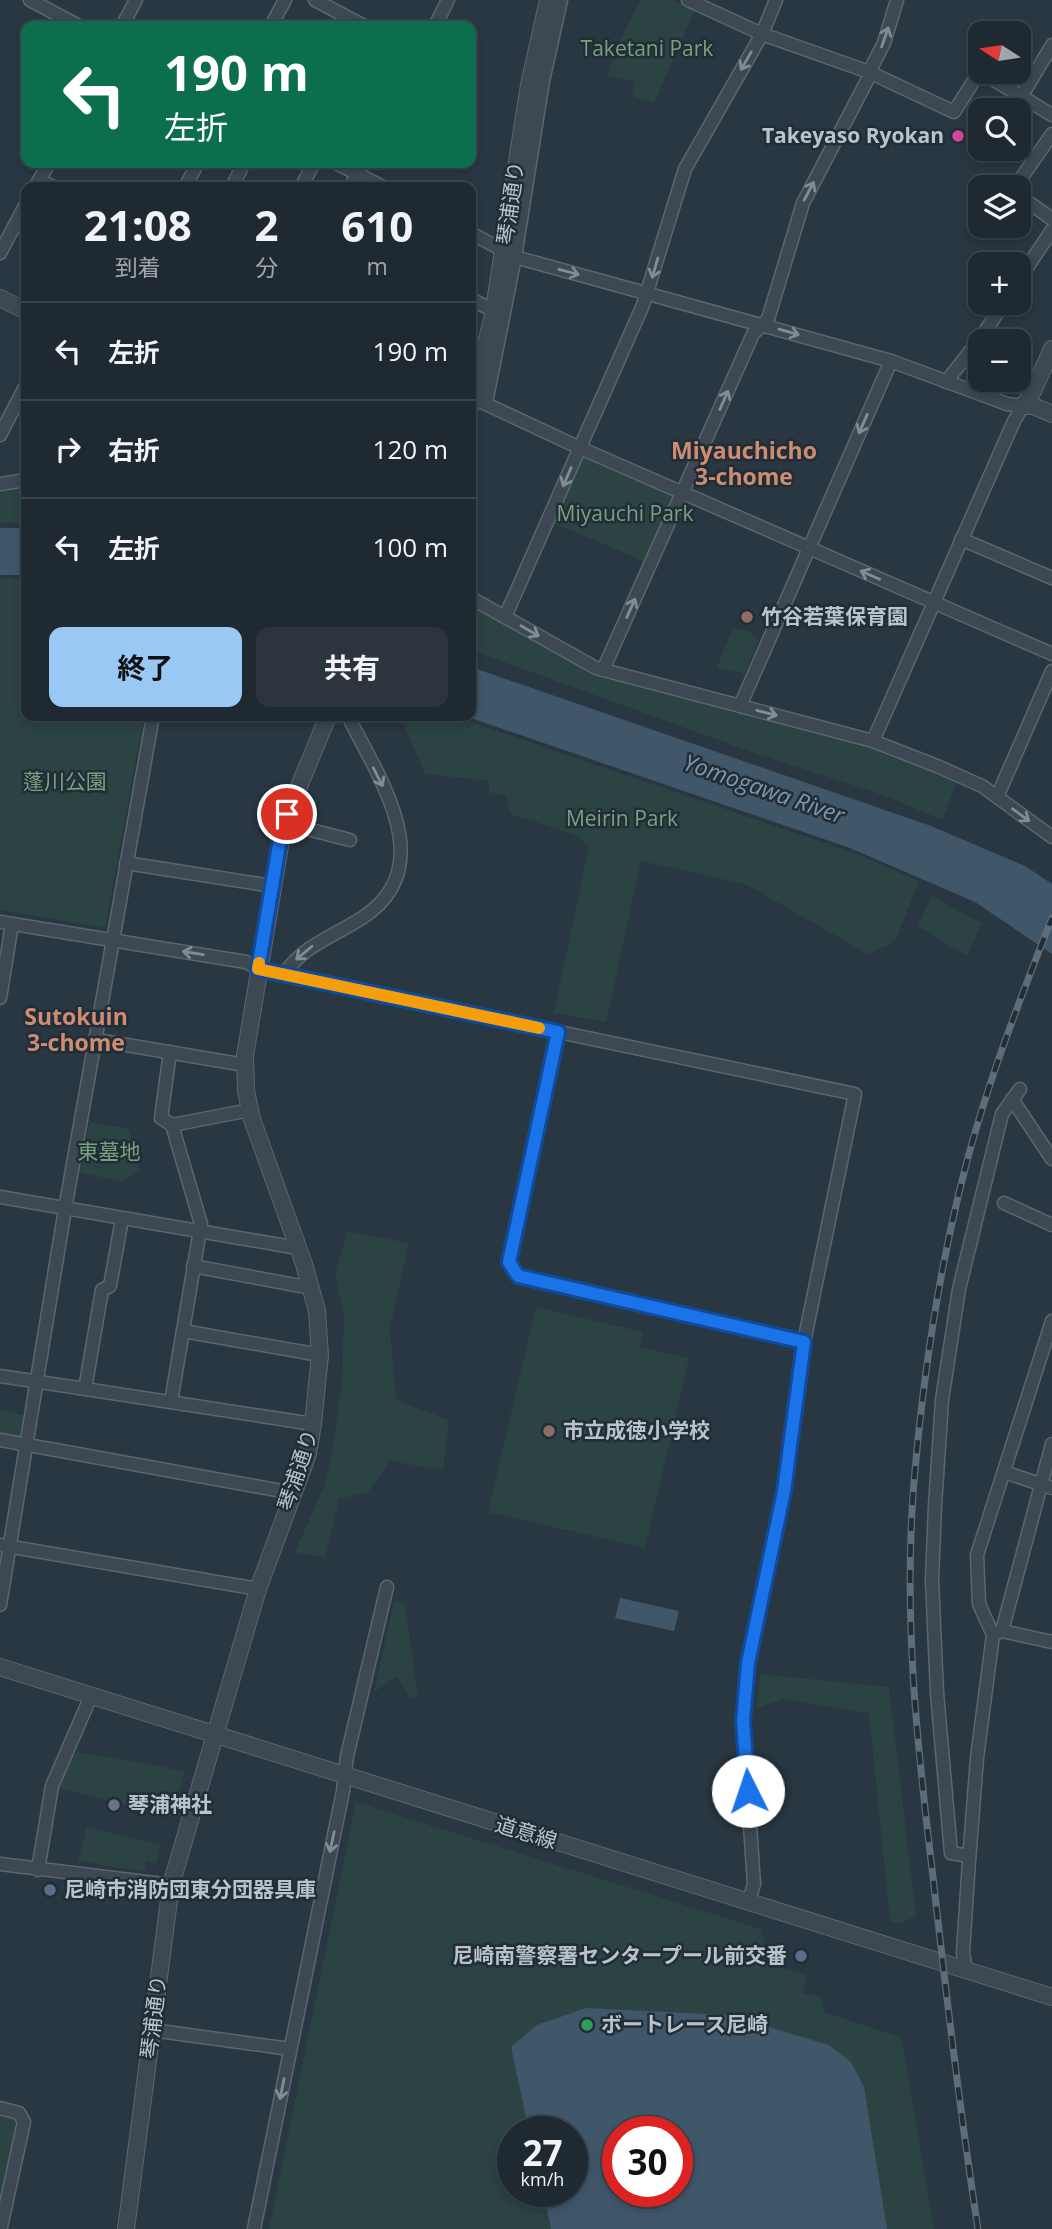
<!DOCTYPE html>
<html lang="ja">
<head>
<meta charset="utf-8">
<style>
	:root { --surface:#1f2932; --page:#2c353e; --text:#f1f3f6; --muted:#a1a6ac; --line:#3c454d; --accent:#98c8f3 }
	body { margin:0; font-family:"Open Sans","Noto Sans JP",sans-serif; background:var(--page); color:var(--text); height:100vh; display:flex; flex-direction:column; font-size:26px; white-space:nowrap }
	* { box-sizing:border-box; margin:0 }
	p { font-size:23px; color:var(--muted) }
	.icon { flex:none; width:38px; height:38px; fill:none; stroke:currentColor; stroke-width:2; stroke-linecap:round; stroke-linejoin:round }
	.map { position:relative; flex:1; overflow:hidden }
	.panel { position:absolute; left:21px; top:182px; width:455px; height:539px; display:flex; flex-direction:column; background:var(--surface); border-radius:14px; box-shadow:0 4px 10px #0003,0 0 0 2px var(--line) }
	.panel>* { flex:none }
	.guide { position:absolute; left:21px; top:21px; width:455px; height:147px; border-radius:14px; box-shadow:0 4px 10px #0003,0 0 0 2px var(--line); background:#0b6e4f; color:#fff; overflow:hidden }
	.needle { width:46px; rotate:282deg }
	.buttons { position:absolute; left:968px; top:21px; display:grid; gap:14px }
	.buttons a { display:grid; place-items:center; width:63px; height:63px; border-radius:14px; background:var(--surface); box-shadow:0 4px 10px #0003,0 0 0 2px var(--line); font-size:35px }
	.speed { position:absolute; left:497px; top:2116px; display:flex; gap:14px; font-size:35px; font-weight:700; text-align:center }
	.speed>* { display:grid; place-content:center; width:91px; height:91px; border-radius:50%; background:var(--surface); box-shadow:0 4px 10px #0003,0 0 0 2px var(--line); line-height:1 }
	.speed small { font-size:18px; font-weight:400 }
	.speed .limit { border:10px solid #d22; background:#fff; color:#111 }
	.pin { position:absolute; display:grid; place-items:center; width:60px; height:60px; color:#fff; margin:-30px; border:4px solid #fff; border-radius:50%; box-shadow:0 2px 7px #0007 }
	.me { position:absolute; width:77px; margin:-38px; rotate:356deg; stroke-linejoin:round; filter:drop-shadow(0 0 5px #0008) }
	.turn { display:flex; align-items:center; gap:24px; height:147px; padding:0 28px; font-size:32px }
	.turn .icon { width:91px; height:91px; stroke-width:2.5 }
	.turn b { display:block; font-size:49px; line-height:60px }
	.eta { display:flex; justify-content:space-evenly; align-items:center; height:119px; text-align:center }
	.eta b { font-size:42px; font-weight:700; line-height:49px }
	.action { display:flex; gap:14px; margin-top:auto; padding:14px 28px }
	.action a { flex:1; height:80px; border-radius:14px; background:var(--accent); color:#111; font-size:28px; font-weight:700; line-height:80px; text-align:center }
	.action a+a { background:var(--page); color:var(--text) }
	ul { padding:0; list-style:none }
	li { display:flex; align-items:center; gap:21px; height:98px; padding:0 28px; border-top:2px solid var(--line) }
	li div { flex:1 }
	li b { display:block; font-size:26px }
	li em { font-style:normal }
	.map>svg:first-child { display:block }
	.green { fill:#2b4342; fill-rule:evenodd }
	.water { fill:#40576a; fill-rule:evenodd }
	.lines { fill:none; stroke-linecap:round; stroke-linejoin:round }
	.minor-casing { stroke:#5b666f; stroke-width:15 }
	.tertiary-casing { stroke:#5b666f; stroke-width:18 }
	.minor { stroke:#3d4852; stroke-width:12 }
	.tertiary { stroke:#3d4852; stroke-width:16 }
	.rail-casing { stroke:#5f6d78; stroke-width:7 }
	.rail { stroke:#212d37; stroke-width:4.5; stroke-dasharray:13; stroke-linecap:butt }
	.oneway { stroke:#828c95 }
	.route-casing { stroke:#114b97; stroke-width:18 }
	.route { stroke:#1a73e8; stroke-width:12 }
	.slow { stroke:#f59e0b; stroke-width:12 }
	.hotel-dot { fill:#d1479c; stroke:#212d37; stroke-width:2.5 }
	.education-dot { fill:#8d6e63; stroke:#212d37; stroke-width:2.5 }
	.worship-dot { fill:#6b7280; stroke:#212d37; stroke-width:2.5 }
	.service-dot { fill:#5c6f8a; stroke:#212d37; stroke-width:2.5 }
	.leisure-dot { fill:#2e9e5b; stroke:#212d37; stroke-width:2.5 }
	.labels { text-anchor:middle; stroke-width:5; stroke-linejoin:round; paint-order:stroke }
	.park-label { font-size:21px; fill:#7aa07d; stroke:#212d37 }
	.poi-label { font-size:21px; font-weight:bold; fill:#bac3cb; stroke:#212d37; text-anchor:start }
	.street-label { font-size:21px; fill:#bac3cb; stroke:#212d37 }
	.neighbourhood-label { font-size:23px; font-weight:bold; fill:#d08c70; stroke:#212d37 }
	.water-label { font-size:23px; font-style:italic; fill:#7d97ac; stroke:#212d37 }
</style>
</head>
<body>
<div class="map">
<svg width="1052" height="2229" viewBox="0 0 1052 2229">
	<rect width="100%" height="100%" fill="#293742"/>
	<g class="green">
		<polygon points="640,0 674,0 695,10 654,103 632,96 634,81 607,76 616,49"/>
		<polygon points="583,459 588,459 671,495 673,498 645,562 554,523"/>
		<polygon points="26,488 26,523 0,523 0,492"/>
		<polygon points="0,578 26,578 26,716 144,716 105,928 0,910"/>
		<polygon points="471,606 591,673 870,746 957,781 943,820 883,795 743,749 471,650"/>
		<polygon points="733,628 748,631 759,640 745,673 723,670 717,667"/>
		<polygon points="400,716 453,716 857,854 919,881 895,942 868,954 745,884 641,861 606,1022 554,1013 589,846 575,835 511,814 506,796 489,792 489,781 425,774"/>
		<polygon points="931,896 982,923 967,956 918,926"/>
		<polygon points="90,1122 129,1129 140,1171 123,1181 80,1173"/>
		<polygon points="347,1231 409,1243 390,1328 396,1400 449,1420 443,1470 390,1461 368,1492 339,1499 325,1558 295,1552 324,1486 331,1458 342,1383 344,1315 335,1275"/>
		<polygon points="536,1307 643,1332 640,1347 689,1358 645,1548 488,1512"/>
		<polygon points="0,1410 24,1415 21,1438 0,1435"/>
		<polygon points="394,1601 405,1604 418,1698 410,1697 396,1677 374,1692"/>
		<polygon points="760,1674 889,1687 916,1916 899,1924 890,1922 869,1713 784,1699 756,1709"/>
		<polygon points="77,1752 147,1763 185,1772 171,1817 58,1788 72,1753 76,1754"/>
		<path d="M356,1802l405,127 9,35 37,12 -4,17 19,4 2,15 78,26 32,191h-665zM513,2132h59v59h-59zM618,2132h59v59h-59z"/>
		<polygon points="87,1827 161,1845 156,1863 146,1861 144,1872 78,1861"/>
		<polygon points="0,2112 13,2115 17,2124 0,2211"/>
	</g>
	<g class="water">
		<rect x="0" y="528" width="26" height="47"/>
		<polygon points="471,667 931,826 1025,866 1052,884 1052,954 975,902 850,848 465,716 471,716"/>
		<polygon points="620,1598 679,1611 674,1631 615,1618"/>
		<path d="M586,2008l142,7 101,30 22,17 13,25 23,142h-336l-8,-38h29v-59l-43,-1 -18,-84 26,-22zM618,2132h59v59h-59z"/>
	</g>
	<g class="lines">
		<g class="minor-casing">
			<g id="minor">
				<polyline points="30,0 79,26"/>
				<polyline points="315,0 364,26"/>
				<polyline points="688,0 762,34 869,72 954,112 980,71"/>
				<polyline points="122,26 136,0"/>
				<polyline points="271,26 285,0"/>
				<polyline points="435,26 448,0"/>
				<polyline points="869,72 884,43 897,0"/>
				<polyline points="981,72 1052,115"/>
				<polyline points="1021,97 1052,45"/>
				<polyline points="336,163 383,187"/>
				<polyline points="39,180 54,187"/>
				<polyline points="35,187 49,163"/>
				<polyline points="185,187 198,163"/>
				<polyline points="232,187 244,163"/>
				<polyline points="301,187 314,163"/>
				<polyline points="350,187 363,163"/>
				<polyline points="1015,187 1052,134"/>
				<polyline points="1018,195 1052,219"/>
				<polyline points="471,233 515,257 891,361 1007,404 1023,406 1014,421 873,741"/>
				<polyline points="0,253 26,204"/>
				<polyline points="1018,281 1052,230"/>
				<polyline points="471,299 494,311"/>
				<polyline points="946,382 982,336 1004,303"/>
				<polyline points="473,398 580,448 1052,654"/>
				<polyline points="486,403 515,257 543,81 561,0"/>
				<polyline points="0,435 26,385"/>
				<polyline points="0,484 26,480"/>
				<polyline points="961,539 1052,578"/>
				<polyline points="471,598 596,668 873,741 937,766 982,786 1052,837"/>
				<polyline points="505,617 643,305 685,169 762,34 776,0"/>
				<polyline points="603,670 753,334 768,319 803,203 871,73"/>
				<polyline points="740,706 891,361"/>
				<polyline points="997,797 1052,671"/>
				<polyline points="284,823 350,840"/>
				<polyline points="126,863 272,886"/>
				<polyline points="0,922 246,962 258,969 855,1094 804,1342 784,1491 748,1663 743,1721 754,1884 749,1901"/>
				<path d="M284,974c20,-29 50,-38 78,-56 80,-52 16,-141 -14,-202"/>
				<polyline points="0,998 12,924"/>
				<polyline points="558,1032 509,1262 518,1276 804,1342"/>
				<polyline points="97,1040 245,1065"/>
				<polyline points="170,1052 161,1118 172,1125 201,1224 171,1402"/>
				<polyline points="1012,1099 1052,1159"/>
				<polyline points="172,1125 250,1110"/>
				<polyline points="0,1197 298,1248"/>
				<polyline points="1004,1203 1052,1225"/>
				<polyline points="193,1266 312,1288"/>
				<polyline points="183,1331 320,1355"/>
				<polyline points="0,1376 313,1424"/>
				<polyline points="85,1389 102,1290 110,1286 122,1219"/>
				<polyline points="0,1440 293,1493"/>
				<polyline points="1004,1472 1052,1488"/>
				<polyline points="0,1545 258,1589"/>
				<polyline points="0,1605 65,1209 153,716"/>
				<polyline points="1002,1631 1052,1444"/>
				<polyline points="997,1633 1002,1631 1052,1642"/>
				<polyline points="969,1856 951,1853 937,1693 932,1580 935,1506 942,1400 959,1289 1002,1114 1020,1089"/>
				<polyline points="0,1864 171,1885"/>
				<polyline points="38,1870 52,1786 91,1696"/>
				<polyline points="966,1971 963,1952 969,1861 977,1758 993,1635 979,1604 977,1555 1052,1321"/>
				<polyline points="152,2030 290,2049"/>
				<polyline points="0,2108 19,2113 24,2122 1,2227"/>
				<polyline points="254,2229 343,1791 347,1756 387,1587"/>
			</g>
		</g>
		<g class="tertiary-casing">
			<g id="tertiary">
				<polyline points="0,298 26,311"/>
				<polyline points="1052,349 1032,393 1023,406 1033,406 1052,414"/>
				<polyline points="471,406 493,315 529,85 548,0"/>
				<polyline points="0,1667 1052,1997"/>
				<polyline points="126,2229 171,1885 258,1589 308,1454 313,1424 320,1355 317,1311 304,1264 252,1119 246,1091 245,1056 282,834 291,806 328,716"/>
			</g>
		</g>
		<use href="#minor" class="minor"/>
		<use href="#tertiary" class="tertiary"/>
		<g class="rail-casing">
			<path id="rail" d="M978,2229c-18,-117 -32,-235 -45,-352 -16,-132 -30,-263 -19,-395 9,-106 25,-214 52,-317 22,-84 54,-166 86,-247"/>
		</g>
		<use href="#rail" class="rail"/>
	</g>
	<defs><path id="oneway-shaft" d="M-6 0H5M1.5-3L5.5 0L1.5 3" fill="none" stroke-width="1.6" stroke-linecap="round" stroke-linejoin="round" transform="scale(1.75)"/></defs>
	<g class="oneway">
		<use href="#oneway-shaft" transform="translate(885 37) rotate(-71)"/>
		<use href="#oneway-shaft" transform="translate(746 61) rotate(120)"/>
		<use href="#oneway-shaft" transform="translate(809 191) rotate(-62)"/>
		<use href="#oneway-shaft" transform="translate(655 268) rotate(106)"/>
		<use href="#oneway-shaft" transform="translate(569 272) rotate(15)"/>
		<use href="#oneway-shaft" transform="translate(789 332) rotate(16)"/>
		<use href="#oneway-shaft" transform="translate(724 400) rotate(-66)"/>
		<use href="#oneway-shaft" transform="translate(863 424) rotate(114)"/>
		<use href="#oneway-shaft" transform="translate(567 477) rotate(114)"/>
		<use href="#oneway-shaft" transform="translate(870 575) rotate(-156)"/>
		<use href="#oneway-shaft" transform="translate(631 608) rotate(-66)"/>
		<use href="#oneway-shaft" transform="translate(530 631) rotate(30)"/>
		<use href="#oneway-shaft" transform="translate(767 713) rotate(14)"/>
		<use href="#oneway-shaft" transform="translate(378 777) rotate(63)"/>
		<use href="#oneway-shaft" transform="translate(1021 815) rotate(36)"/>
		<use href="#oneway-shaft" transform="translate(193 953) rotate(-171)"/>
		<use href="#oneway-shaft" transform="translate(304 953) rotate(140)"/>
		<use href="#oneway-shaft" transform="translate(332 1842) rotate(102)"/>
		<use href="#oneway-shaft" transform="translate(282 2089) rotate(101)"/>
	</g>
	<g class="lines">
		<g class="route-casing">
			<polyline id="route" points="287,814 279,845 258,969 558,1032 509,1262 518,1276 804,1342 784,1491 748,1663 743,1721 748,1791"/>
		</g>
		<use href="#route" class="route"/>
		<polyline class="slow" points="259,963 258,969 539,1028"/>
	</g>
	<circle class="hotel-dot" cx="958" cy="136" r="7"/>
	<g class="education-dot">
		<circle cx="747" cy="617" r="7"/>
		<circle cx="549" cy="1431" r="7"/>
	</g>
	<circle class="worship-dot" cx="114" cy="1805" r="7"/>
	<g class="service-dot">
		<circle cx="50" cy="1890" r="7"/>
		<circle cx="801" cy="1956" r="7"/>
	</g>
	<circle class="leisure-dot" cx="587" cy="2025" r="7"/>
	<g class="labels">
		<g class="park-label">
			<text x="647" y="56">Taketani Park</text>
			<text x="625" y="521">Miyauchi Park</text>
			<text x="65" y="789">蓬川公園</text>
			<text x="622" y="826">Meirin Park</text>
			<text x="109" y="1159">東墓地</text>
		</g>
		<g class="poi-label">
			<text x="944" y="143" text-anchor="end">Takeyaso Ryokan</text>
			<text x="761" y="624">竹谷若葉保育園</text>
			<text x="563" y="1438">市立成徳小学校</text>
			<text x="128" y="1812">琴浦神社</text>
			<text x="64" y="1897">尼崎市消防団東分団器具庫</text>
			<text x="787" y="1963" text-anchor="end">尼崎南警察署センタープール前交番</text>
			<text x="601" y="2032">ボートレース尼崎</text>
		</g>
		<g class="street-label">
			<text transform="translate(511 203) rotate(-82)" y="7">琴浦通り</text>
			<text transform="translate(298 1470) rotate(-72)" y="7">琴浦通り</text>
			<text transform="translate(526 1833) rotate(17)" y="7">道意線</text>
			<text transform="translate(154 2017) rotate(-83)" y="7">琴浦通り</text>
		</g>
		<g class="neighbourhood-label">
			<text x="744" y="459">Miyauchicho<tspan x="744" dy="26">3-chome</tspan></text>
			<text x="76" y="1025">Sutokuin<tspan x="76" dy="26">3-chome</tspan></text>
		</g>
		<g class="water-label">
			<text transform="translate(764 789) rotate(19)" y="8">Yomogawa River</text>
		</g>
	</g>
</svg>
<div class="buttons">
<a><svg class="needle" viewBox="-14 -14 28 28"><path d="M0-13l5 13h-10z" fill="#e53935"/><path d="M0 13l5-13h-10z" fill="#a1a6ac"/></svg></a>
<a><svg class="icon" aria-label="search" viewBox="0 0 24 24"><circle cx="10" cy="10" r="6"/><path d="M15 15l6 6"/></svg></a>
<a><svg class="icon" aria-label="layers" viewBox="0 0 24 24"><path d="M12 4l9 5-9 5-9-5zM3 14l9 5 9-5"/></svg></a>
<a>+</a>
<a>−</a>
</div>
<div class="speed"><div>27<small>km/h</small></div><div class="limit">30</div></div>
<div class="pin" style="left:287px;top:814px;background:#d93025"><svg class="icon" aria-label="arrive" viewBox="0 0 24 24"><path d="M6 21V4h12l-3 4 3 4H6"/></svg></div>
<svg class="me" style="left:748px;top:1791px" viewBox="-20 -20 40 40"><circle r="19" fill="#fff"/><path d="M0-13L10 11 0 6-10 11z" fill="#1a73e8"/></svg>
<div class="guide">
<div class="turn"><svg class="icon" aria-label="left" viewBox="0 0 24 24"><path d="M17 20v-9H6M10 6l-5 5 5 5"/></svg><div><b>190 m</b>左折</div></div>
</div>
<section class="panel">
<div class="eta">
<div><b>21:08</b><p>到着</p></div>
<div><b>2</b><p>分</p></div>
<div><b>610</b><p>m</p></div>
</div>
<ul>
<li><svg class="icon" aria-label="left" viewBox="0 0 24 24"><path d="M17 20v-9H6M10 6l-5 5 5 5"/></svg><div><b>左折</b></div><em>190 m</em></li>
<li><svg class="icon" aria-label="right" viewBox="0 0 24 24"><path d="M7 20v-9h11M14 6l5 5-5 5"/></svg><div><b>右折</b></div><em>120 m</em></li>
<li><svg class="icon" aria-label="left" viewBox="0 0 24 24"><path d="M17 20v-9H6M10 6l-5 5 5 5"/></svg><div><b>左折</b></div><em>100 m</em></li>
</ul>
<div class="action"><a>終了</a><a>共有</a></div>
</section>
</div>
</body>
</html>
